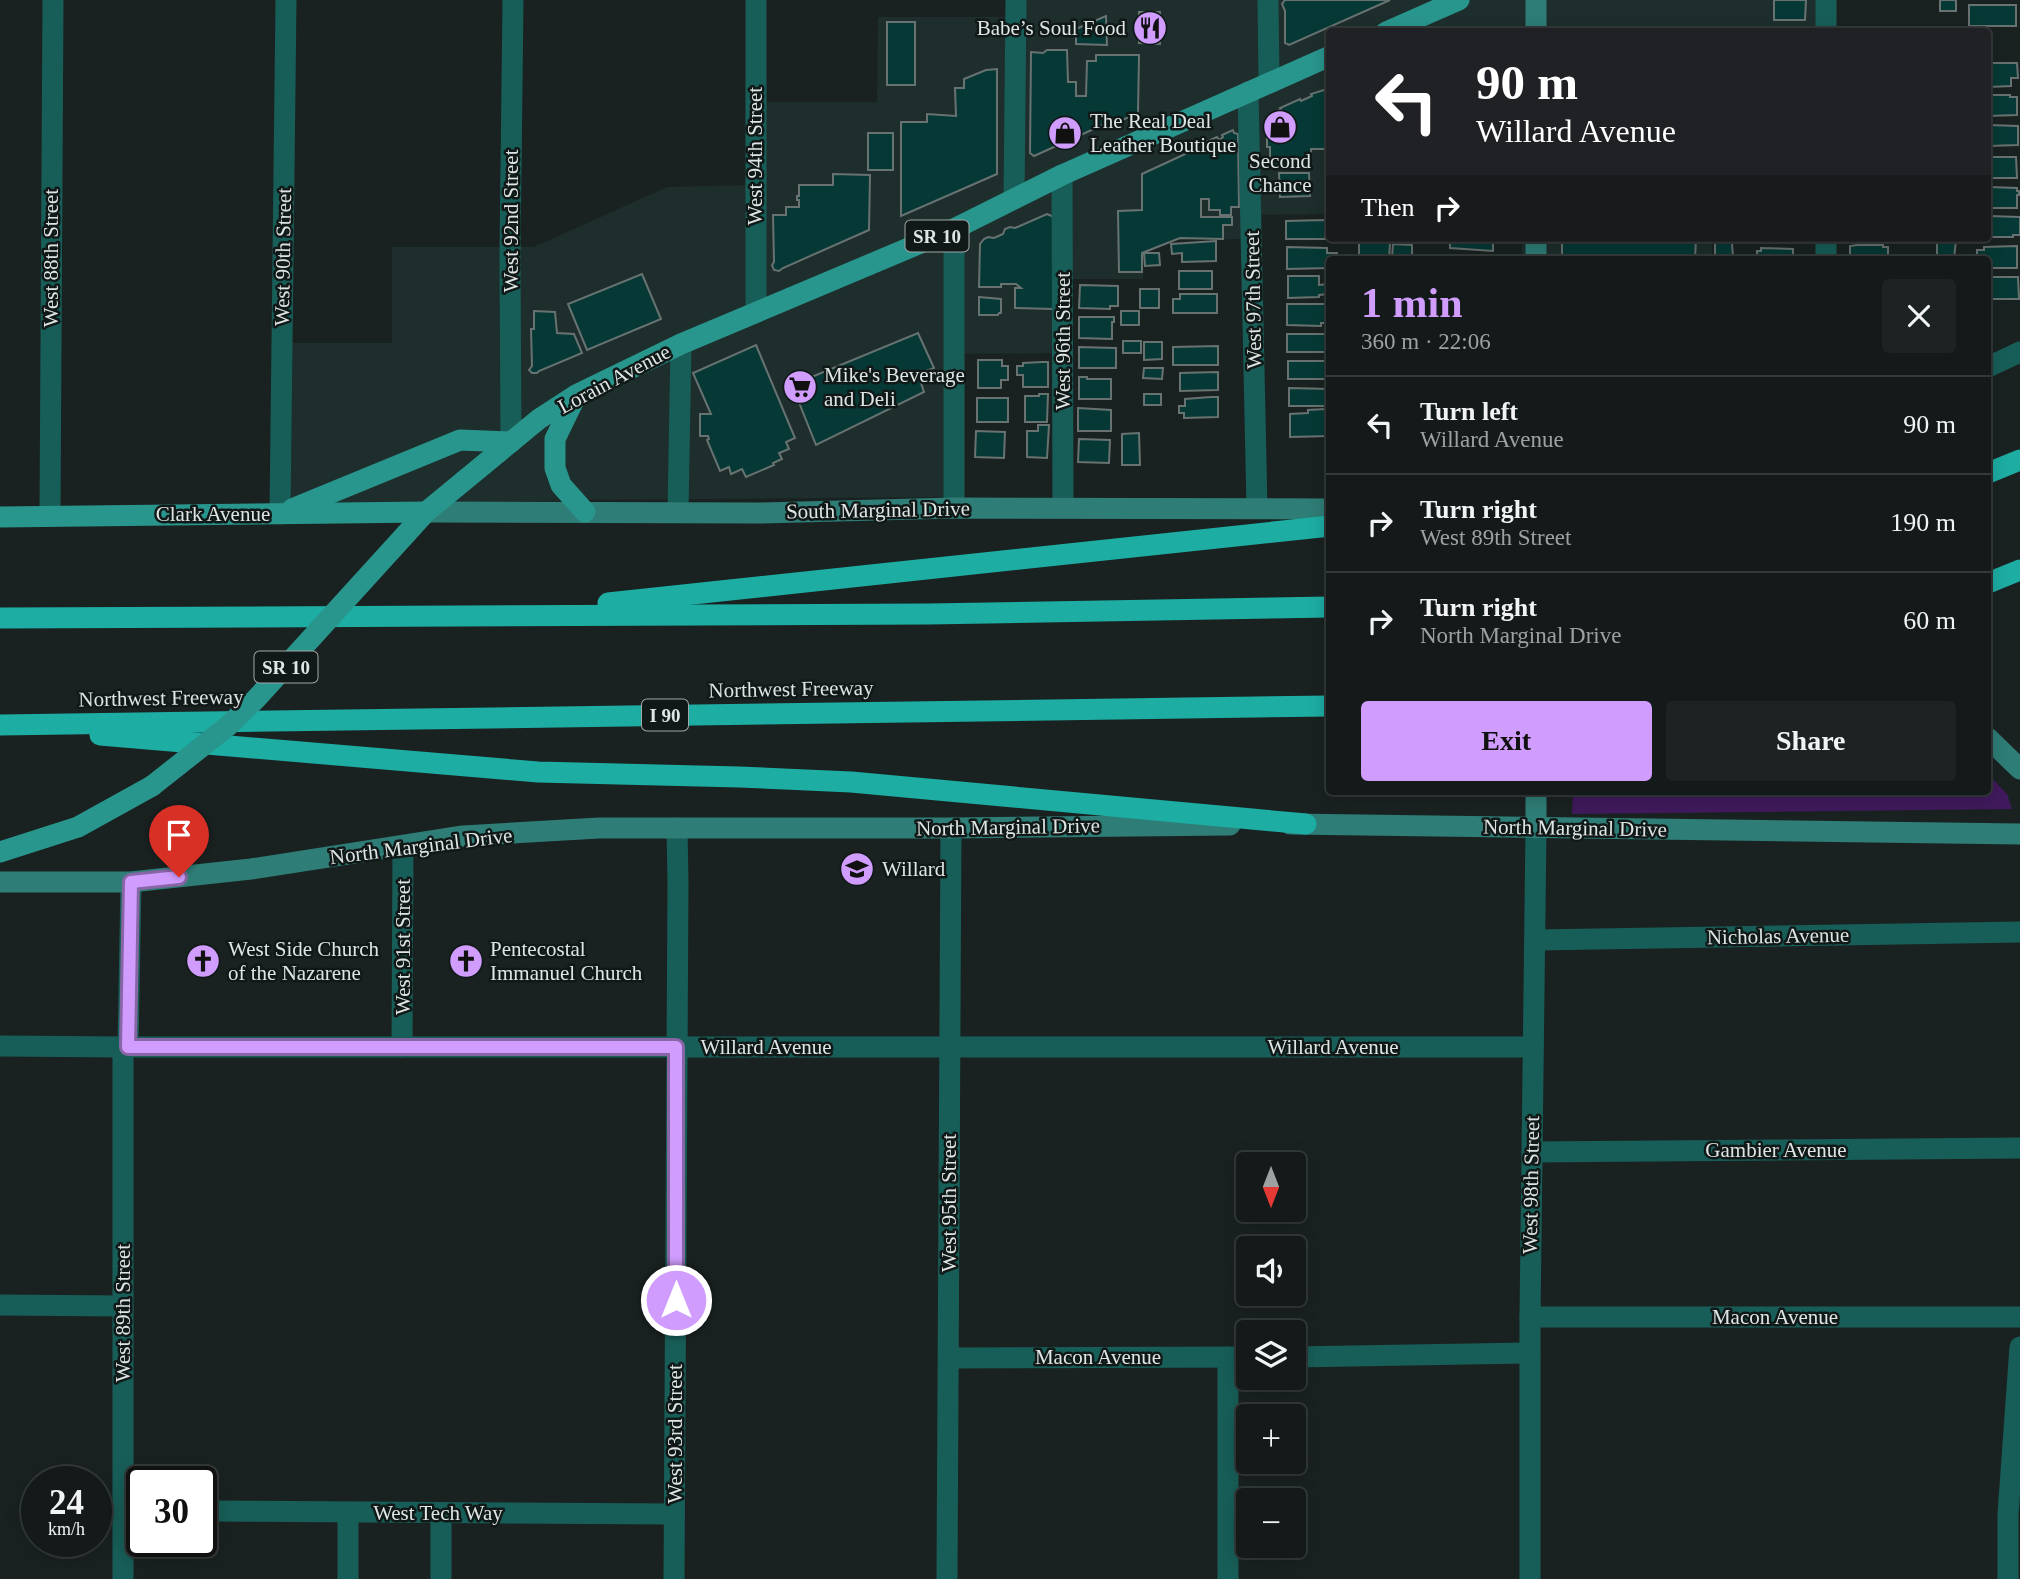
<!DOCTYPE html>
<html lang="en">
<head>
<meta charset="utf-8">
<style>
	:root { --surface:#141a19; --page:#1d2322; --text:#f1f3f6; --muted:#9da1a2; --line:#333838; --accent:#d09dfe }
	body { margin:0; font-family:Georgia,serif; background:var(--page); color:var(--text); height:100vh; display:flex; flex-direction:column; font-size:26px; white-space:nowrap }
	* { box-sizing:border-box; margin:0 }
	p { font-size:23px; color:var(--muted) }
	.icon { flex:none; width:38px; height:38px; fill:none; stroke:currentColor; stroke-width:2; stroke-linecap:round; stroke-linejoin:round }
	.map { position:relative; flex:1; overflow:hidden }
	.details { position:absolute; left:1326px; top:256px; width:665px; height:539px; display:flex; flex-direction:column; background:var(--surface); border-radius:7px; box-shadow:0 4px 18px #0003,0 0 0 2px var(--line) }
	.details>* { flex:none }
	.banner { position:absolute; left:1326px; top:28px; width:665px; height:214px; border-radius:7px; box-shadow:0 4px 18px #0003,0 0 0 2px var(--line); background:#202124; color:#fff; overflow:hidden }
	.needle { width:46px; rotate:180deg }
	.controls { position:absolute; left:1236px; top:1152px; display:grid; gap:14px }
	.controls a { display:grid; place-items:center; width:70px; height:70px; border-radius:7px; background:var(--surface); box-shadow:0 4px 18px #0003,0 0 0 2px var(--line); font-size:35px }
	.speed { position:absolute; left:21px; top:1466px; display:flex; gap:14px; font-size:35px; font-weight:700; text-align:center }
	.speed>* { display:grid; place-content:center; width:91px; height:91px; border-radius:50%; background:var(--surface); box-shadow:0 4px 18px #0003,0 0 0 2px var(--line); line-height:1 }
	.speed small { font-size:18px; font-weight:400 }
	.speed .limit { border:4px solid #111; border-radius:10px; background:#fff; color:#111 }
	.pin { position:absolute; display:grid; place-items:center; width:60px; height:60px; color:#fff; margin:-72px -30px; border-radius:50% 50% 50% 0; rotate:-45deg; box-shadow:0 0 7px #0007 }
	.pin .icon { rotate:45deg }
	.me { position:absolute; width:77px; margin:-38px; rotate:0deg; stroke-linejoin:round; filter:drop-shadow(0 0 5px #0008) }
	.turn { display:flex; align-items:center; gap:24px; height:147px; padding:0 35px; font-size:32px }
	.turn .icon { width:91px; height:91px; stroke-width:2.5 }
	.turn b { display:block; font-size:49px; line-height:60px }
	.then { display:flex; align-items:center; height:66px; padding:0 35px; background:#0003; gap:14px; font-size:26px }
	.round { display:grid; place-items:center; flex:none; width:74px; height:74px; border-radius:7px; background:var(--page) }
	.summary { display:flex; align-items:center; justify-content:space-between; height:119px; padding:0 35px }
	h1 { font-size:42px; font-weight:600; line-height:52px; color:var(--accent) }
	.button { display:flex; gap:14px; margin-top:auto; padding:14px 35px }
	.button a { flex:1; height:80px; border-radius:7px; background:var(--accent); color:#111; font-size:28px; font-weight:600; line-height:80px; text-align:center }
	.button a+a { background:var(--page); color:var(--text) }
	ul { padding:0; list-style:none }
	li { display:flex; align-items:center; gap:21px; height:98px; padding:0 35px; border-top:2px solid var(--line) }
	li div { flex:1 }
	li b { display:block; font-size:26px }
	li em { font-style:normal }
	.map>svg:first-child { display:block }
	.built { fill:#1d2e2c }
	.green { fill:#401a5c }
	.building { fill:#063935; stroke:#687271; stroke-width:2 }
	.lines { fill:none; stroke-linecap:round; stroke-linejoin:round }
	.street { stroke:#185e58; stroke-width:21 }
	.secondary { stroke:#2e7d76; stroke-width:21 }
	.primary { stroke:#29968d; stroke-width:21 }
	.highway { stroke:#1dada3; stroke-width:21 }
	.primary-bridge { stroke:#29968d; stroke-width:21 }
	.route-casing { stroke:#8766a5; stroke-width:18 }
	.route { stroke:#d09dfe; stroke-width:12 }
	.labels { text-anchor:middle; stroke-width:5; stroke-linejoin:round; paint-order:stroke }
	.shield { fill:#111918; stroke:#a1a8a7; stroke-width:2 }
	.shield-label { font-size:19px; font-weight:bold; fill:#dfe5e4 }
	.poi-label { font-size:21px; fill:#dfe5e4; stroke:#111918; text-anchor:start }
	.street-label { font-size:21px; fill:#dfe5e4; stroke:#111918 }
</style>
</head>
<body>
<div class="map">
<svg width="2020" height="1579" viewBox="0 0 2020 1579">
	<rect width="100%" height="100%" fill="#1a2221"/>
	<g class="built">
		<polygon points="1009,0 1816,0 1817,31 1330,32 1330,214 1244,215 1244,239 1177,240 1143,253 1143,279 1058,279 1057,353 949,354 947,497 582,500 286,506 288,343 392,343 392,247 534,247 667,187 748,185 749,102 877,102 878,17 1009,17"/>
		<rect x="1522" y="238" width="190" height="21"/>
	</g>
	<polygon class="green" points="1988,774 2007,794 2012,809 1572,814 1573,791 1988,791"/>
	<g class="building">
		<polygon points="1285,0 1390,0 1289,45 1285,43 1285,11 1282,4"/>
		<polygon points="1774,0 1806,0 1805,20 1774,20"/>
		<rect x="1940" y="0" width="16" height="11"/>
		<rect x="1969" y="5" width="47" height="21"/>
		<polygon points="1139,12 1160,12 1160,44 1139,43"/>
		<polygon points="1106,16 1107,45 1076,44 1076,29"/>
		<rect x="887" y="22" width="28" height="63"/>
		<polygon points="1047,50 1067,50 1068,82 1076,82 1076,96 1086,96 1087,61 1096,61 1096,55 1139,55 1138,113 1109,126 1107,123 1034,156 1030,153 1031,52 1043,53"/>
		<polygon points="1988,63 2017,63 2018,78 2011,78 2011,86 1988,87"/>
		<polygon points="997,69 997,174 901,216 901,122 927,122 927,114 956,116 955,88 964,88 964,79 986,70"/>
		<polygon points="1330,88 1330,149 1311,149 1311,166 1270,166 1270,147 1267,147 1267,138 1270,138 1270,115 1281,109 1280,108 1300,99 1301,101 1312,96 1311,94"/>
		<polygon points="1988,95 2010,95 2010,97 2017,97 2017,115 1988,116"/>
		<polygon points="1988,125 2018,126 2018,145 1988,146"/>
		<polygon points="1233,130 1234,133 1238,134 1239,207 1231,207 1231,215 1220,215 1220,210 1209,210 1209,199 1201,199 1201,217 1232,217 1232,225 1223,225 1223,239 1180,238 1142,253 1142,272 1119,272 1118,211 1142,210 1142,174 1207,144 1206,142 1217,137 1219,140 1223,137 1222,135"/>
		<rect x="868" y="133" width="25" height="37"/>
		<polygon points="1990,157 2016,157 2017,178 1988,178 1988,161 1990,161"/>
		<polygon points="1279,173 1309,173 1310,196 1280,197"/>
		<polygon points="833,174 870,175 869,230 783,268 779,271 774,270 772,265 774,262 773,215 786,215 786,207 799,207 799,200 797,200 797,196 799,196 799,185 833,185"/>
		<polygon points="1988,187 2017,188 2017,191 2019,191 2019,195 2017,195 2017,208 1988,208"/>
		<polygon points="1047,214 1054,217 1053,309 1015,308 1015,288 1021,288 1016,284 1001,284 1001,287 979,287 980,244 984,239 988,237 994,238 1003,234 1005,229 1010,227 1015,228"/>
		<polygon points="1989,216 2020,217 2020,235 2013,235 2013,237 1988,237"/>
		<polygon points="1325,220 1325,239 1286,239 1286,221"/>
		<polygon points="1450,238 1493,238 1493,251 1450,248"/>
		<polygon points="1562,238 1696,238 1695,259 1562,259"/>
		<polygon points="1937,240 1956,240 1954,259 1937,259"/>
		<polygon points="1216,241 1216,261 1182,262 1182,253 1172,254 1171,244"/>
		<polygon points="1359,242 1390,243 1389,259 1359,259"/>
		<polygon points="1732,242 1733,259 1715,259 1715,243"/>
		<polygon points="1393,244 1412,245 1412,259 1392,258"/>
		<polygon points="1857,245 1883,245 1883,247 1888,247 1888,259 1850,259 1850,246"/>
		<polygon points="2017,246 2017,268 1988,268 1988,259 1977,259 1977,250 1984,250 1984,247"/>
		<polygon points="1287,247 1327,248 1327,253 1337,253 1337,258 1343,259 1330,259 1330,268 1287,269"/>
		<polygon points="1761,248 1793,249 1793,259 1751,259 1757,258 1757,251 1761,251"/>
		<polygon points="1144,253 1159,253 1160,265 1145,266"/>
		<rect x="1179" y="271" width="33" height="18"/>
		<polygon points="642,274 661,319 587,350 568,304"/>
		<polygon points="1288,276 1319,276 1319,285 1328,284 1328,294 1319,295 1319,297 1288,298"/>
		<polygon points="1988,277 2018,277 2019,299 1988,299"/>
		<polygon points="1080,285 1118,286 1118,306 1110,306 1110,309 1079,308"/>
		<rect x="1140" y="289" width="19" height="19"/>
		<polygon points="1180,294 1217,294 1217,313 1173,313 1173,299 1180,299"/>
		<polygon points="979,297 1001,299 1001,313 999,313 998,315 979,315"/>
		<polygon points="1287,304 1329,304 1329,323 1321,323 1321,326 1287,325"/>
		<polygon points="534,311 555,312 557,333 574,334 582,353 539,371 537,373 532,373 529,370 532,366 531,329 534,329"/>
		<rect x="1121" y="311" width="18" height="14"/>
		<polygon points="1079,317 1114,317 1114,322 1112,322 1112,339 1079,338"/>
		<polygon points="918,333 934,368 918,374 924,392 816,445 792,385"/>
		<polygon points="1287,334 1326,334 1326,338 1330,338 1330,348 1326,348 1326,352 1287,352"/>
		<rect x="1123" y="341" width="18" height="12"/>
		<polygon points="1144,342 1162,342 1162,359 1144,360"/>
		<polygon points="756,345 795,438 786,442 789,449 779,453 782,459 773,463 774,465 746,477 742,469 731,474 729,467 720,471 707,440 709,439 708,436 700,436 700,414 711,414 693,373"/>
		<polygon points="1218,346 1218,365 1173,365 1173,347"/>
		<polygon points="1079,347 1116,348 1116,368 1079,368"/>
		<polygon points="978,360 1002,360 1002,366 1008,366 1008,380 1001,380 1001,388 978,388"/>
		<rect x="1288" y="361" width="37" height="18"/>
		<polygon points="1042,362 1048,362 1048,387 1023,387 1023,375 1017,375 1017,366 1023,366 1023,363"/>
		<polygon points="1144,368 1163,368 1162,379 1143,378"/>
		<polygon points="1218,372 1218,390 1180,391 1180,373"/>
		<polygon points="1079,377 1087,377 1087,379 1111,379 1111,399 1079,399"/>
		<polygon points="1289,388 1330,389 1330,403 1327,403 1327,406 1289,406"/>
		<polygon points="1039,394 1048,394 1047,422 1025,422 1025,396 1039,396"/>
		<rect x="1144" y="394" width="17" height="11"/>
		<polygon points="1211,397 1218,397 1218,417 1184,418 1184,413 1179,413 1179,406 1185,406 1185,399"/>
		<rect x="977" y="398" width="31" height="24"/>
		<polygon points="1078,408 1111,410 1111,431 1078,431"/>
		<polygon points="1325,409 1325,413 1330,413 1330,436 1290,437 1290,414 1308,413 1308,410"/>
		<polygon points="1038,425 1049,425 1047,458 1027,457 1027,431 1038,431"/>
		<polygon points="976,431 1005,432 1004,458 975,457"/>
		<polygon points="1139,433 1140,465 1122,465 1122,434"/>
		<polygon points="1079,439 1110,440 1109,463 1078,462"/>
	</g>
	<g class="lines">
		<g class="street">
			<polyline points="1268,0 1269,82"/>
			<polyline points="1826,0 1826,32"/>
			<polyline points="1248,92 1257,508"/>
			<polyline points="1062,175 1063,508"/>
			<polyline points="1014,199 1016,0"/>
			<polyline points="954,229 954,508"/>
			<polyline points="1826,238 1826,259"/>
			<polyline points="756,312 756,0"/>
			<polyline points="1988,367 2020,352"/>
			<polyline points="511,442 510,255 513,0"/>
			<polyline points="678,512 681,344"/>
			<polyline points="280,514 286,0"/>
			<polyline points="50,516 53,0"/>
			<polyline points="1536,940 2020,932"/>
			<polyline points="0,1046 123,1047 1533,1047"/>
			<polyline points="123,1047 123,1579"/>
			<polyline points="128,1047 131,882"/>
			<polyline points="402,1047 403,846"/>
			<polyline points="1532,1152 2020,1148"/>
			<polyline points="0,1305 123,1306"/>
			<polyline points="1530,1317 2020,1317"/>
			<polyline points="1228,1357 1228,1579"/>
			<polyline points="1293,1357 1530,1353"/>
			<polyline points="949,1358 1248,1357"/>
			<polyline points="201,1511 674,1514"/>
			<polyline points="348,1512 348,1579"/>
			<polyline points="441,1513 441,1579"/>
			<polyline points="674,1579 678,882 677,828"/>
			<polyline points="947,1579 951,828"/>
			<polyline points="1530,1579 1530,1317 1536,828"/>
			<polyline points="2008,1579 2008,1514 2020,1347"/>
		</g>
		<g class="secondary">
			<polyline points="1536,0 1536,32"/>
			<polyline points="1536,238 1536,259"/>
			<polyline points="426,512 760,513 954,508 1330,509"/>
			<polyline points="1988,738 2020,769"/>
			<polyline points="1536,791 1536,828"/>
			<polyline points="1290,824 2020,834"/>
			<polyline points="0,882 131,882 251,869 463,836 599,828 951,828 1230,825"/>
		</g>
		<g class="primary">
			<polyline points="1386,32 1459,0"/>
			<polyline points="576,396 555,439 555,468 561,485 585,512"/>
			<polyline points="292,509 460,440 511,442"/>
			<polyline points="0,517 426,512"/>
			<polyline points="406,534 426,512 539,419 576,395 681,344 954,229 1062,175 1330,56"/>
			<polyline points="0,852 78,827 152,786"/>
		</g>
		<g class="highway">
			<polyline points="1988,473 2020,460"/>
			<polyline points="1988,583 2020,570"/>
			<polyline points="608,603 1330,526"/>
			<polyline points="0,618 928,614 1330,607"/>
			<polyline points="0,725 1330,706"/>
			<polyline points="100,735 538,772 739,777 851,782 1306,824"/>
		</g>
		<polyline class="primary-bridge" points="152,786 228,726 256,699 406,534"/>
	</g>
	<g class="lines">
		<g class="route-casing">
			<polyline id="route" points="179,877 131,882 128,1047 676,1047 676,1300"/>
		</g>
		<use href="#route" class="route"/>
	</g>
	<defs>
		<g id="restaurant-disc" transform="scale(1.75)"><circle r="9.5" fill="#d09dfe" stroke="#111918"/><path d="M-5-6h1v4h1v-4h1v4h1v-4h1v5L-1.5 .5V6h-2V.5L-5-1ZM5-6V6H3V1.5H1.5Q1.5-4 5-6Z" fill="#111"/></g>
		<g id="shop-disc" transform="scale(1.75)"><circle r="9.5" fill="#d09dfe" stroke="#111918"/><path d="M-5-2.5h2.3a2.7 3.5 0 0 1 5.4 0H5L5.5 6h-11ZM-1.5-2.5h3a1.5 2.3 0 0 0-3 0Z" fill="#111"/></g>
		<g id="supermarket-disc" transform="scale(1.75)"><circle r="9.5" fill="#d09dfe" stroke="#111918"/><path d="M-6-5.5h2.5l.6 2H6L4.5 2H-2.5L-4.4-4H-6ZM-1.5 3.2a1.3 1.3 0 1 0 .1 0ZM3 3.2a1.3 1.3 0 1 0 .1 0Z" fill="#111"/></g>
		<g id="school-disc" transform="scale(1.75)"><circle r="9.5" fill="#d09dfe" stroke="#111918"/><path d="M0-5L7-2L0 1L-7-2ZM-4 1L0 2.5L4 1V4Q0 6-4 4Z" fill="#111"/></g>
		<g id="church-disc" transform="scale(1.75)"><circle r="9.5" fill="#d09dfe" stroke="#111918"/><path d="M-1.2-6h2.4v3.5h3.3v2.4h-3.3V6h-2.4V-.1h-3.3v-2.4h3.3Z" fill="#111"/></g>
	</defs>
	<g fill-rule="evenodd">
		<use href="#restaurant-disc" x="1150" y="28"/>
		<use href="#shop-disc" x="1280" y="127"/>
		<use href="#shop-disc" x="1065" y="133"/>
		<use href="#supermarket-disc" x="800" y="387"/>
		<use href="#school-disc" x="857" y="869"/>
		<use href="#church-disc" x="203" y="961"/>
		<use href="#church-disc" x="466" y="961"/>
	</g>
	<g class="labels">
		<g class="shield">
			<rect x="905.5" y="220.5" width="63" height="31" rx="5"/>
			<rect x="254.5" y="651.5" width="63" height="31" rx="5"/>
			<rect x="642" y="699.5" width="46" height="31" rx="5"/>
		</g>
		<g class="shield-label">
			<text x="937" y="243">SR 10</text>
			<text x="286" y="674">SR 10</text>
			<text x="665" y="722">I 90</text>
		</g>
		<g class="poi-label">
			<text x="1126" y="35" text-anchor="end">Babe’s Soul Food</text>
			<text x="1090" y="128">The Real Deal<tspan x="1090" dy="24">Leather Boutique</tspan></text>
			<text x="1280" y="168" text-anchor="middle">Second<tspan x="1280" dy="24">Chance</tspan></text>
			<text x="824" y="382">Mike's Beverage<tspan x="824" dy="24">and Deli</tspan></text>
			<text x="882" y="876">Willard</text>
			<text x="228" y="956">West Side Church<tspan x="228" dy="24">of the Nazarene</tspan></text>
			<text x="490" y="956">Pentecostal<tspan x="490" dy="24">Immanuel Church</tspan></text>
		</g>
		<g class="street-label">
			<text transform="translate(755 156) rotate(-90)" y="7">West 94th Street</text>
			<text transform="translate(511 221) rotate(-90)" y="7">West 92nd Street</text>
			<text transform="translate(283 257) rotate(-89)" y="7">West 90th Street</text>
			<text transform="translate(51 258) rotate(-90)" y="7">West 88th Street</text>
			<text transform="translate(1253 300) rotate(-91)" y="7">West 97th Street</text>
			<text transform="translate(1063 341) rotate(-90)" y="7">West 96th Street</text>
			<text transform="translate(614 379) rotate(-28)" y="7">Lorain Avenue</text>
			<text transform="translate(878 510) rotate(-1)" y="7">South Marginal Drive</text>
			<text x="213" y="521">Clark Avenue</text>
			<text transform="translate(791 689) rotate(-1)" y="7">Northwest Freeway</text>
			<text transform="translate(161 698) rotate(-1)" y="7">Northwest Freeway</text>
			<text transform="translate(1008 827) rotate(-1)" y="7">North Marginal Drive</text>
			<text transform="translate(1575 828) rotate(1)" y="7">North Marginal Drive</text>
			<text transform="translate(421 846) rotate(-7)" y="7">North Marginal Drive</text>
			<text transform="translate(1778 936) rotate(-1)" y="7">Nicholas Avenue</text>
			<text transform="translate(403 947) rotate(-90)" y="7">West 91st Street</text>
			<text x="766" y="1054">Willard Avenue</text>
			<text x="1333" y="1054">Willard Avenue</text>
			<text x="1776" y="1157">Gambier Avenue</text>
			<text transform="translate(1531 1185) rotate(-89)" y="7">West 98th Street</text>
			<text transform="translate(949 1203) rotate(-90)" y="7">West 95th Street</text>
			<text transform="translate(123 1313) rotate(-90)" y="7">West 89th Street</text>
			<text x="1775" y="1324">Macon Avenue</text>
			<text x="1098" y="1364">Macon Avenue</text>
			<text transform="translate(675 1434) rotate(-90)" y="7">West 93rd Street</text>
			<text x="438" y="1520">West Tech Way</text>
		</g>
	</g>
</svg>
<div class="controls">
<a><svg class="needle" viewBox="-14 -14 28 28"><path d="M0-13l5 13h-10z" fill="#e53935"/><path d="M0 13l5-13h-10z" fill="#9da1a2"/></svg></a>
<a><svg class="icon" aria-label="sound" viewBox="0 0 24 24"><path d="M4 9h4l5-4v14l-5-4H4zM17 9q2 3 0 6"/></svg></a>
<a><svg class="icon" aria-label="layers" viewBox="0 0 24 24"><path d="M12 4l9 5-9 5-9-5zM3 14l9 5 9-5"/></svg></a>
<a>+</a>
<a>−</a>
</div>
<div class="speed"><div>24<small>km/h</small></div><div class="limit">30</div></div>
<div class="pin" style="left:179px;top:877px;background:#d93025"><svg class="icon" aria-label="arrive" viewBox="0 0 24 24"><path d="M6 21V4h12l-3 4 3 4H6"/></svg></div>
<svg class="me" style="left:676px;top:1300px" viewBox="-20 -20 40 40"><circle r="17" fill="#d09dfe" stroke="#fff" stroke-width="3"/><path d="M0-11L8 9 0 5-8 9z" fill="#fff"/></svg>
<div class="banner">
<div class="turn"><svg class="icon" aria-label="left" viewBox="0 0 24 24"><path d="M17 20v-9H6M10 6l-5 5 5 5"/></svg><div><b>90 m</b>Willard Avenue</div></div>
<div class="then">Then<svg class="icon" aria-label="right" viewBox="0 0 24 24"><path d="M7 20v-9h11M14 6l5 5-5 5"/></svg></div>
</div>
<section class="details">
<div class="summary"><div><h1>1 min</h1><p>360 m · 22:06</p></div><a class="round"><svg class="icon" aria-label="close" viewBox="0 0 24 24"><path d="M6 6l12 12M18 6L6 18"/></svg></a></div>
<ul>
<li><svg class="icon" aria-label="left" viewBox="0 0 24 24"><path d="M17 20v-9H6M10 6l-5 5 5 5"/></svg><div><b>Turn left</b><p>Willard Avenue</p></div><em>90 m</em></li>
<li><svg class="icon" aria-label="right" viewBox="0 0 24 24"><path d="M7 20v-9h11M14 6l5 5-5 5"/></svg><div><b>Turn right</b><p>West 89th Street</p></div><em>190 m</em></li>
<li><svg class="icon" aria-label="right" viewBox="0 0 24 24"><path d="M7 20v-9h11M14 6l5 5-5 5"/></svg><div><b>Turn right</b><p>North Marginal Drive</p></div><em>60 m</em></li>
</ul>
<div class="button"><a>Exit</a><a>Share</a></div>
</section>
</div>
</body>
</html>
